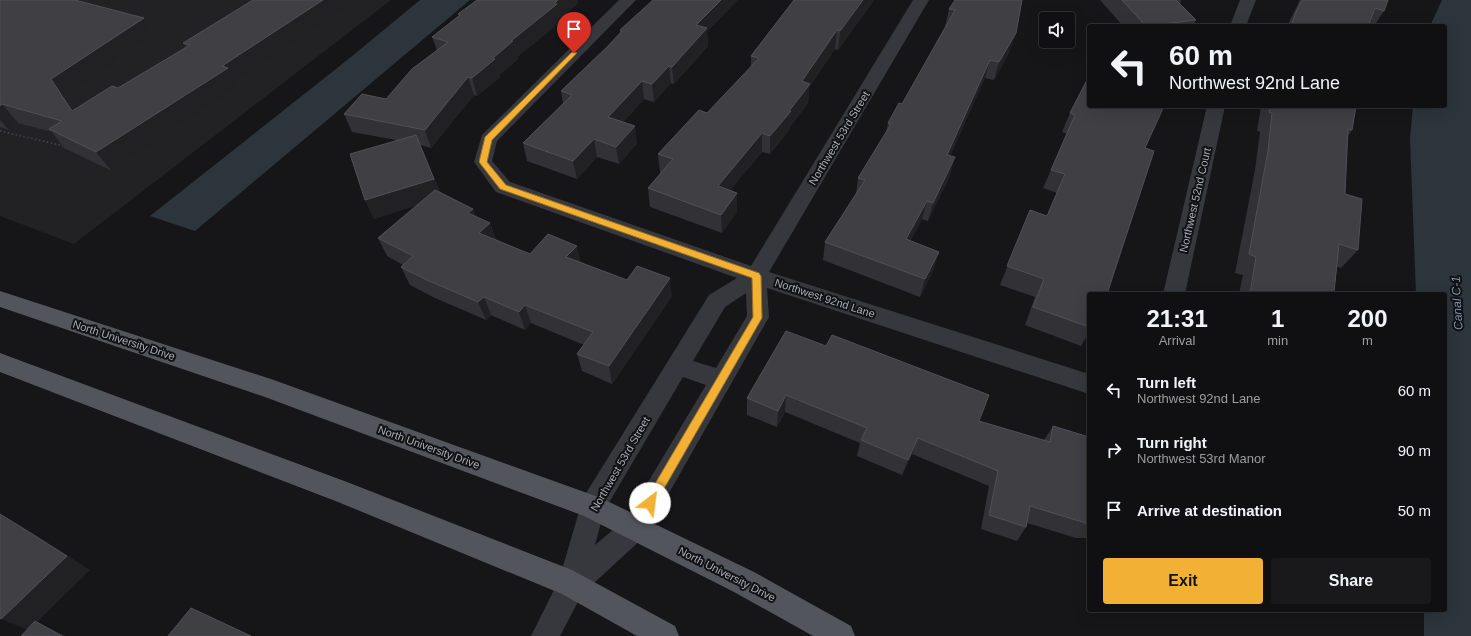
<!DOCTYPE html>
<html lang="en">
<head>
<meta charset="utf-8">
<style>
	:root { --surface:#101012; --page:#19191b; --text:#f1f3f6; --muted:#9c9d9f; --line:#303032; --accent:#f2b134 }
	body { margin:0; font-family:Helvetica,sans-serif; background:var(--page); color:var(--text); height:100vh; display:flex; flex-direction:column; font-size:15px; white-space:nowrap }
	* { box-sizing:border-box; margin:0 }
	p { font-size:13px; color:var(--muted) }
	.icon { flex:none; width:22px; height:22px; fill:none; stroke:currentColor; stroke-width:2; stroke-linecap:round; stroke-linejoin:round }
	.map { position:relative; flex:1; overflow:hidden }
	.sheet { position:absolute; left:1087px; top:292px; width:360px; height:320px; display:flex; flex-direction:column; background:var(--surface); border-radius:4px; box-shadow:0 4px 16px #0002,0 0 0 1px var(--line) }
	.sheet>* { flex:none }
	.guide { position:absolute; left:1087px; top:24px; width:360px; height:84px; border-radius:4px; box-shadow:0 4px 16px #0002,0 0 0 1px var(--line); background:#101012; color:var(--text); overflow:hidden }
	.controls { position:absolute; left:1039px; top:12px; display:grid; gap:8px }
	.controls a { display:grid; place-items:center; width:36px; height:36px; border-radius:4px; background:var(--surface); box-shadow:0 4px 16px #0002,0 0 0 1px var(--line); font-size:20px }
	.pin { position:absolute; display:grid; place-items:center; width:34px; height:34px; color:#fff; margin:-41px -17px; border-radius:50% 50% 50% 0; rotate:-45deg; box-shadow:0 0 4px #0007 }
	.pin .icon { rotate:45deg }
	.me { position:absolute; width:44px; margin:-22px; rotate:30deg; stroke-linejoin:round; filter:drop-shadow(0 0 3px #0008) }
	.turn { display:flex; align-items:center; gap:14px; height:84px; padding:0 16px; font-size:18px }
	.turn .icon { width:52px; height:52px; stroke-width:2.5 }
	.turn b { display:block; font-size:28px; line-height:34px }
	.eta { display:flex; justify-content:space-evenly; align-items:center; height:68px; text-align:center }
	.eta b { font-size:24px; font-weight:700; line-height:28px }
	.button { display:flex; gap:8px; margin-top:auto; padding:8px 16px }
	.button a { flex:1; height:46px; border-radius:4px; background:var(--accent); color:#111; font-size:16px; font-weight:700; line-height:46px; text-align:center }
	.button a+a { background:var(--page); color:var(--text) }
	ul { padding:0; list-style:none }
	li { display:flex; align-items:center; gap:12px; height:60px; padding:0 16px }
	li div { flex:1 }
	li b { display:block; font-size:15px }
	li em { font-style:normal }
	.map>svg:first-child { display:block }
	.built { fill:#222225 }
	.water { fill:#2c353c }
	.lines { fill:none; stroke-linecap:round; stroke-linejoin:round }
	.path { stroke:#3d3f44; stroke-width:2; stroke-dasharray:1.5 2.5; stroke-linecap:butt }
	.street { fill:#37383d; fill-rule:evenodd }
	.primary { fill:#53555c; fill-rule:evenodd }
	.wall { fill:#323236 }
	.shaded-wall { fill:#212124 }
	.building { fill:#3f3f44; stroke:#4f5156 }
	.route { fill:#f2b134; stroke:#9d7322 }
	.labels { text-anchor:middle; stroke-width:4; stroke-linejoin:round; paint-order:stroke }
	.street-label { font-size:11px; fill:#a8adb8; stroke:#111113 }
	.water-label { font-size:12px; font-style:italic; fill:#7f9bb3; stroke:#111113 }
</style>
</head>
<body>
<div class="map">
<svg width="1471" height="636" viewBox="0 0 1471 636">
	<rect width="100%" height="100%" fill="#161618"/>
	<polygon class="built" points="0,0 391,0 74,244 0,216"/>
	<g class="water">
		<polygon points="420,0 470,0 195,231 150,216 351,57"/>
		<polygon points="1442,0 1471,0 1471,636 1424,636 1424,610 1445,610 1445,294 1416,294 1410,139 1413,106 1445,106 1445,26 1430,26"/>
	</g>
	<g class="lines">
		<polyline class="path" points="0,131 64,146"/>
		<g class="street">
			<path d="M619,0h17l-139,141 -5,20 18,21 241,84 162,-266h16l-160,272 320,102v20l-322,-106 2,29 -125,220 -62,57 -22,42h-29l28,-56 24,-82 126,-203 28,-17 -241,-86 -22,-30 8,-27zM746,293l1,23 -31,52 -23,-7 32,-54zM683,377l23,8 -80,134 -31,26 9,-34z"/>
			<polygon points="1240,0 1256,0 1246,26 1230,26"/>
			<polygon points="1207,106 1225,106 1185,294 1163,294"/>
		</g>
		<g class="primary">
			<polygon points="0,291 271,379 601,498 754,572 851,626 855,636 813,636 734,592 584,516 265,397 0,307"/>
			<polygon points="0,353 347,482 572,570 675,626 679,636 637,636 562,594 338,502 0,372"/>
		</g>
	</g>
	<g class="wall">
		<polygon points="0,0 144,18 155,36 66,97 74,109 118,88 186,47 183,43 253,0 351,0 344,4 346,9 236,83 239,87 112,171 64,148 52,132 18,123 9,130 0,127"/>
		<polygon points="793,0 874,0 838,50 835,49 809,87 808,103 790,127 789,130 770,154 762,152 730,190 737,193 737,212 722,233 650,207 648,188 661,173 660,173 658,154 707,113 751,67 751,56 793,2"/>
		<polygon points="955,0 1010,51 994,80 985,78 950,156 950,176 928,221 922,219 910,241 934,269 920,297 823,260 825,242 856,194 858,178 886,133 888,123 902,104 946,27 945,27 949,9"/>
		<polygon points="1100,0 1181,0 1180,4 1196,20 1193,26 1123,26"/>
		<polygon points="1300,0 1388,0 1384,11 1374,26 1287,26"/>
		<polygon points="578,3 560,19 560,22 517,57 518,59 499,75 500,77 477,96 474,95 431,148 420,145 440,192 473,209 476,217 490,223 496,240 530,254 580,263 672,296 612,384 582,371 577,354 584,345 531,323 525,330 491,315 486,320 435,298 410,285 401,267 403,265 387,256 378,238 417,205 374,219 365,200 396,140 352,132 344,114 386,99 437,50 432,37 459,16 458,14"/>
		<polygon points="620,30 707,32 708,46 674,84 671,83 654,102 644,99 623,122 637,144 619,164 597,157 577,179 527,161 523,143 563,104 561,91 607,47 620,33"/>
		<polygon points="1089,76 1145,148 1107,294 1089,294 1089,332 1081,346 1025,325 1035,297 1000,285 1030,210 1047,216 1057,193 1043,188 1067,134 1062,132 1070,113"/>
		<polygon points="1261,106 1356,106 1352,130 1347,137 1345,194 1358,250 1341,268 1337,267 1334,292 1341,294 1239,294 1243,275 1235,273 1255,170 1260,132 1257,131"/>
		<polygon points="786,331 979,421 1044,440 1053,426 1089,437 1089,537 1087,538 1076,538 1027,523 1026,527 1017,541 981,529 989,486 912,454 902,475 857,456 860,443 785,412 777,427 747,415 747,398"/>
	</g>
	<g class="shaded-wall">
		<polygon points="323,0 351,0 344,4 346,9 236,83 239,87 112,171 96,152 222,66"/>
		<polygon points="558,0 578,0 578,3 560,19 560,22 517,57 518,59 499,75 500,77 477,96 472,78 511,41"/>
		<polygon points="721,0 738,0 707,32 708,46 674,84 672,67 696,25"/>
		<polygon points="863,0 874,0 838,50 840,31"/>
		<polygon points="144,18 155,36 66,97 87,129 72,111 51,79"/>
		<polygon points="837,30 835,49 809,87 808,103 790,127 789,130 770,154 770,136 789,111 802,81"/>
		<polygon points="1016,33 1010,51 994,80 999,62"/>
		<polygon points="990,60 985,78 942,173 947,155"/>
		<polygon points="669,66 671,83 654,102 652,84"/>
		<polygon points="468,77 474,95 431,148 425,130"/>
		<polygon points="642,81 644,99 611,135 608,117"/>
		<polygon points="2,104 18,123 9,130 0,120 0,106"/>
		<polygon points="635,126 637,144 619,164 616,147"/>
		<polygon points="762,133 762,152 718,205 718,186"/>
		<polygon points="594,139 597,157 577,179 573,161"/>
		<polygon points="955,157 950,176 928,221 933,203"/>
		<polygon points="434,179 442,197 374,219 365,200"/>
		<polygon points="737,193 737,212 722,233 721,215"/>
		<polygon points="927,201 922,219 901,257 906,239"/>
		<polygon points="473,209 480,227 468,213"/>
		<polygon points="490,223 496,242 479,233"/>
		<polygon points="577,246 581,264 566,257"/>
		<polygon points="939,252 934,269 920,297 925,279"/>
		<polygon points="670,278 672,296 612,384 609,366"/>
		<polygon points="484,297 491,315 486,320 478,302"/>
		<polygon points="525,305 531,323 525,330 519,312"/>
		<polygon points="786,395 785,412 777,427 778,411"/>
		<polygon points="918,438 912,454 902,475 908,460"/>
		<polygon points="0,514 25,528 90,570 37,622 66,636 62,636 28,630 1,619"/>
	</g>
	<g class="building">
		<polygon points="0,0 75,0 144,18 51,79 72,111 112,86 118,88 190,45 183,43 253,0 323,0 222,66 228,68 96,152 49,129 62,121 2,104 0,106"/>
		<polygon points="477,0 558,0 554,4 557,4 511,41 513,41 493,58 495,59 472,78 468,77 425,130 344,114 362,94 386,99 412,69 448,42 432,37 460,15 458,14"/>
		<polygon points="653,0 721,0 696,25 707,28 672,67 669,66 652,84 642,81 608,117 635,126 616,147 594,139 573,161 523,143 572,95 561,91 607,47 622,31 620,30"/>
		<polygon points="794,0 863,0 840,31 837,30 802,81 810,84 789,111 791,111 770,136 762,133 718,186 737,193 721,215 648,188 673,159 658,154 699,110 707,113 759,58 751,56"/>
		<polygon points="955,0 1022,0 1016,33 999,62 990,60 947,155 955,157 933,203 927,201 906,239 939,252 925,279 825,242 865,180 858,178 891,124 888,123 899,103 902,104 955,10 949,9"/>
		<polygon points="1122,0 1176,0 1196,20 1146,26"/>
		<polygon points="1302,0 1388,0 1384,11 1375,8 1368,26 1291,26 1296,12"/>
		<polygon points="1089,76 1089,106 1164,106 1145,148 1154,151 1107,294 1103,293 1102,294 1089,294 1089,327 1033,307 1044,279 1007,266 1030,210 1047,216 1065,174 1051,170 1075,115 1070,113"/>
		<polygon points="1270,106 1356,106 1352,130 1348,129 1345,194 1362,199 1358,250 1339,244 1334,292 1341,294 1250,294 1256,257 1249,254 1268,151 1272,113 1269,112"/>
		<polygon points="416,135 434,179 365,200 350,154"/>
		<polygon points="435,190 473,209 468,213 490,223 479,233 530,254 548,234 577,246 566,257 627,280 637,266 670,278 609,366 577,354 593,332 525,305 519,312 484,297 478,302 427,280 401,267 413,256 378,238"/>
		<polygon points="786,331 826,346 832,335 989,395 979,421 1050,442 1053,426 1089,437 1089,524 1030,506 1026,527 989,515 998,471 918,438 908,460 861,440 867,428 786,395 778,411 747,398"/>
		<polygon points="0,514 67,556 1,619 0,618"/>
		<polygon points="191,608 251,636 168,636"/>
		<polygon points="35,621 62,636 21,636"/>
	</g>
	<polygon class="route" points="572,52 577,53 492,140 487,162 506,185 759,273 761,276 762,318 654,506 650,508 646,506 645,503 646,499 753,317 752,278 500,189 479,162 485,137"/>
	<g class="labels">
		<g class="street-label">
			<text transform="translate(839 138) rotate(-59)" y="4">Northwest 53rd Street</text>
			<text transform="translate(1195 200) rotate(-77)" y="4">Northwest 52nd Court</text>
			<text transform="translate(825 298) rotate(18)" y="4">Northwest 92nd Lane</text>
			<text transform="translate(124 340) rotate(18)" y="4">North University Drive</text>
			<text transform="translate(429 447) rotate(20)" y="4">North University Drive</text>
			<text transform="translate(620 464) rotate(-60)" y="4">Northwest 53rd Street</text>
			<text transform="translate(727 574) rotate(27)" y="4">North University Drive</text>
		</g>
		<g class="water-label">
			<text transform="translate(1457 303) rotate(-93)" y="4">Canal C-1</text>
		</g>
	</g>
</svg>
<div class="controls">
<a><svg class="icon" aria-label="sound" viewBox="0 0 24 24"><path d="M4 9h4l5-4v14l-5-4H4zM17 9q2 3 0 6"/></svg></a>
</div>
<div class="pin" style="left:574px;top:53px;background:#d93025"><svg class="icon" aria-label="arrive" viewBox="0 0 24 24"><path d="M6 21V4h12l-3 4 3 4H6"/></svg></div>
<svg class="me" style="left:650px;top:503px" viewBox="-20 -20 40 40"><circle r="19" fill="#fff"/><path d="M0-13L10 11 0 6-10 11z" fill="#f2b134"/></svg>
<div class="guide">
<div class="turn"><svg class="icon" aria-label="left" viewBox="0 0 24 24"><path d="M17 20v-9H6M10 6l-5 5 5 5"/></svg><div><b>60 m</b>Northwest 92nd Lane</div></div>
</div>
<section class="sheet">
<div class="eta">
<div><b>21:31</b><p>Arrival</p></div>
<div><b>1</b><p>min</p></div>
<div><b>200</b><p>m</p></div>
</div>
<ul>
<li><svg class="icon" aria-label="left" viewBox="0 0 24 24"><path d="M17 20v-9H6M10 6l-5 5 5 5"/></svg><div><b>Turn left</b><p>Northwest 92nd Lane</p></div><em>60 m</em></li>
<li><svg class="icon" aria-label="right" viewBox="0 0 24 24"><path d="M7 20v-9h11M14 6l5 5-5 5"/></svg><div><b>Turn right</b><p>Northwest 53rd Manor</p></div><em>90 m</em></li>
<li><svg class="icon" aria-label="arrive" viewBox="0 0 24 24"><path d="M6 21V4h12l-3 4 3 4H6"/></svg><div><b>Arrive at destination</b></div><em>50 m</em></li>
</ul>
<div class="button"><a>Exit</a><a>Share</a></div>
</section>
</div>
</body>
</html>
